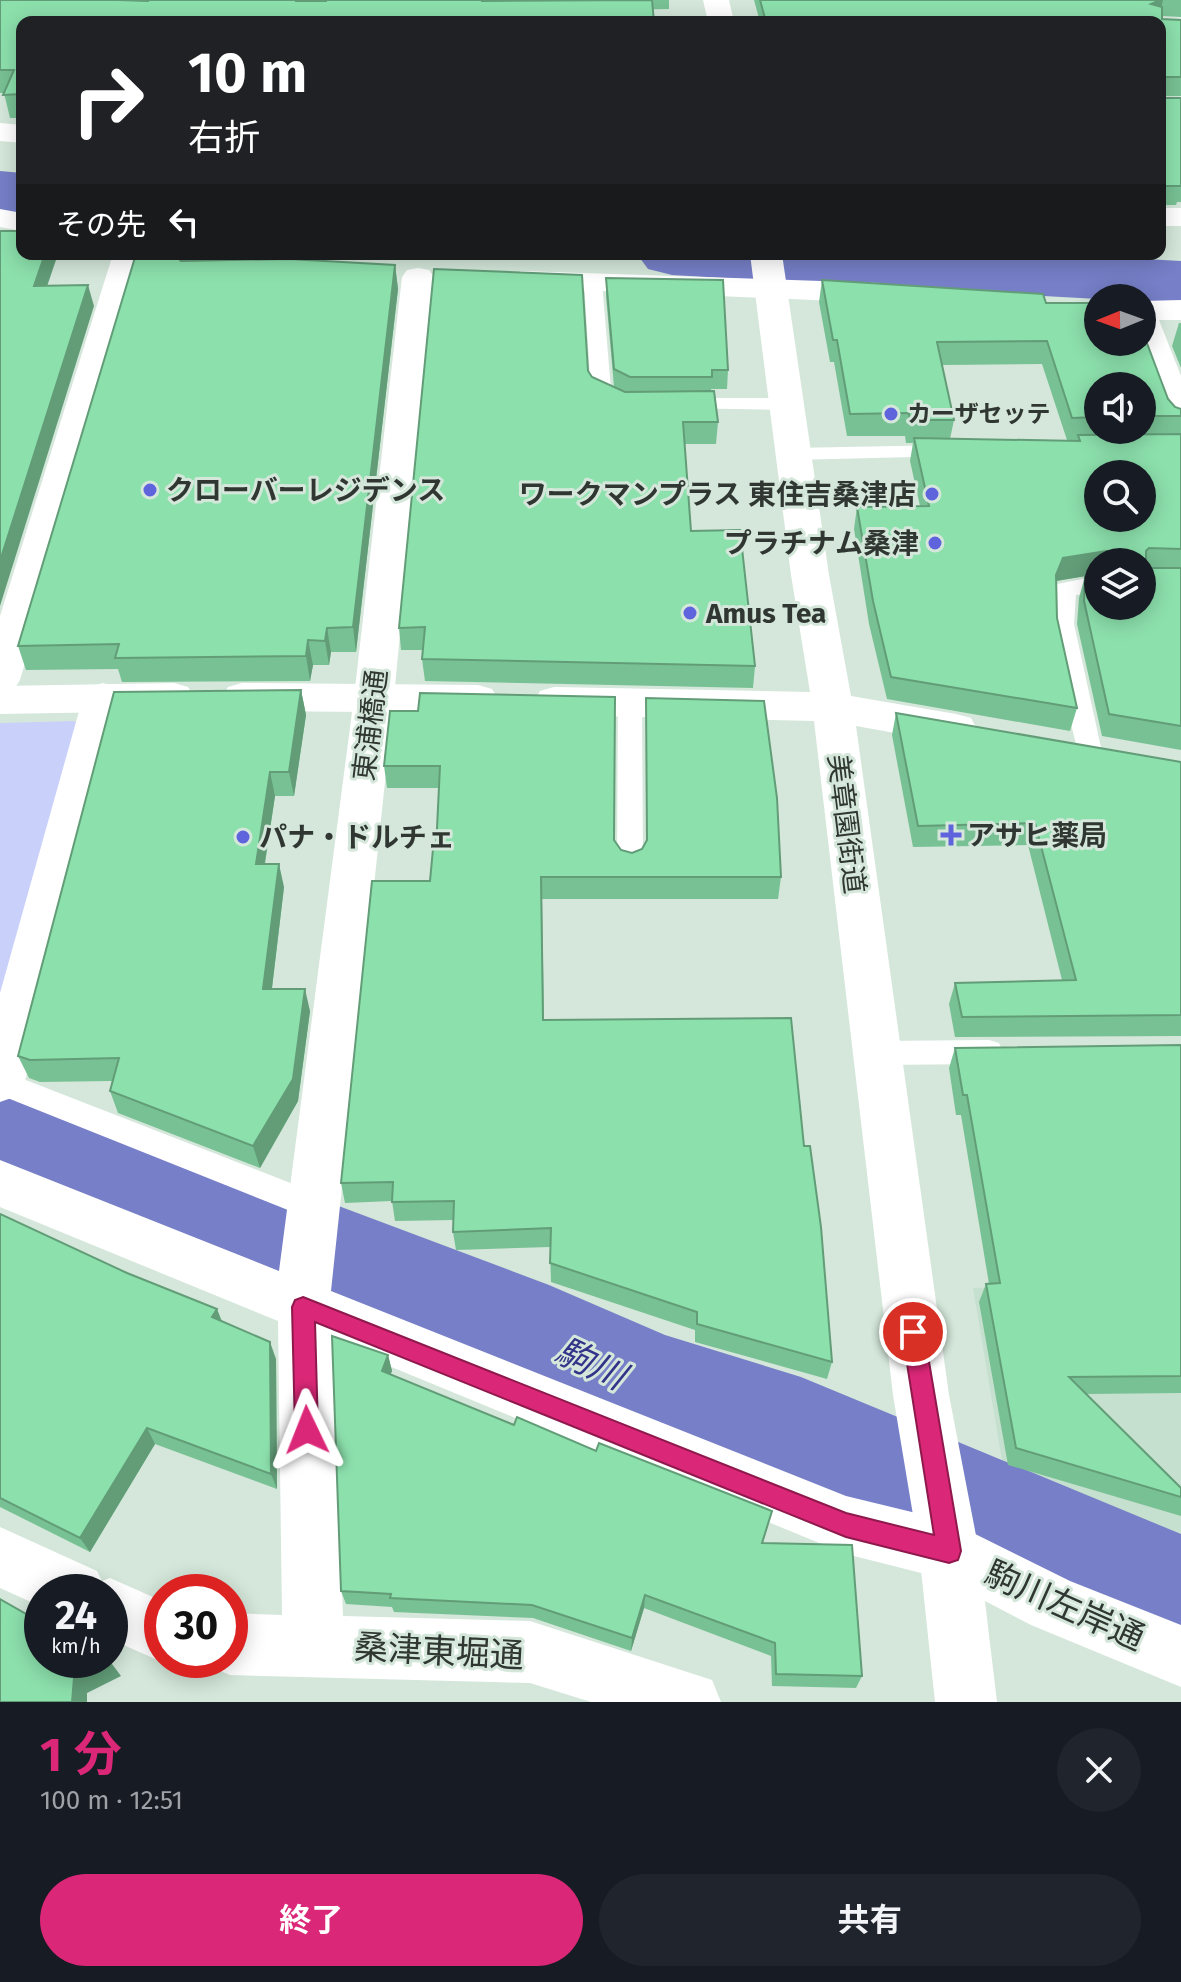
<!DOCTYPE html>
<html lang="ja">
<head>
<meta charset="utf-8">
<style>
	:root { --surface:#171b24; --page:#20242c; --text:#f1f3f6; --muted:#9ea1a6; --accent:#db2777 }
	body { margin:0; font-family:"Fira Sans","Noto Sans JP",sans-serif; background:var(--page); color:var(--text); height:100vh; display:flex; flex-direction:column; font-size:30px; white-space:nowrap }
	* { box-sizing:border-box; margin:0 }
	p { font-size:26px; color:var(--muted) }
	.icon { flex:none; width:44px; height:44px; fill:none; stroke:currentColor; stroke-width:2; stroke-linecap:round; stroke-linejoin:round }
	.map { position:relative; height:1702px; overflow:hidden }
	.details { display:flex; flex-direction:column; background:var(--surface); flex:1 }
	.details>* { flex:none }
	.guide { position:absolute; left:16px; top:16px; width:1150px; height:244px; border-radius:16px; box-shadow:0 4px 20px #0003; background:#202124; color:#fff; overflow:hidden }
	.needle { width:52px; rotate:269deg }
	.tools { position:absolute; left:1084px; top:284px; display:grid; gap:16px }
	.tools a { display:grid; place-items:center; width:72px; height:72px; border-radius:50%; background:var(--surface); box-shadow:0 4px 20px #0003; font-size:40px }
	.speed { position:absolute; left:24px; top:1574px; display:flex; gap:16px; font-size:40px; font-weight:700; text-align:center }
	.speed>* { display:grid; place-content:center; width:104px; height:104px; border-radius:50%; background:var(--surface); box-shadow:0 4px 20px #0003; line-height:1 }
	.speed small { font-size:20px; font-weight:400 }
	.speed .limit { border:12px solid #d22; background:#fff; color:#111 }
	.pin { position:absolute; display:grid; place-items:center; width:68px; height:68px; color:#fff; margin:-34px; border:4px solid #fff; border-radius:50%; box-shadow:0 2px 8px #0007 }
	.me { position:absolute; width:88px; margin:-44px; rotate:358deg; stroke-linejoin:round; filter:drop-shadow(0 0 6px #0008) }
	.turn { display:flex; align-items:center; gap:28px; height:168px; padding:0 40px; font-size:36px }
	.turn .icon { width:104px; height:104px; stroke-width:2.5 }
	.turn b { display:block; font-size:56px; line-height:68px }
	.then { display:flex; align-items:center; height:76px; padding:0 40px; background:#0003; gap:16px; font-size:30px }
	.round { display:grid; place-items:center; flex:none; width:84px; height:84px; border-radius:42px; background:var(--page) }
	.overview { display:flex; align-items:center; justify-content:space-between; height:136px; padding:0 40px }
	h1 { font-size:48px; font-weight:700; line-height:60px; color:var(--accent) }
	.primary-button { display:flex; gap:16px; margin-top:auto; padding:16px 40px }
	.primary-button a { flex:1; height:92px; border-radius:48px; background:var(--accent); color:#fff; font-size:32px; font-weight:700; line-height:92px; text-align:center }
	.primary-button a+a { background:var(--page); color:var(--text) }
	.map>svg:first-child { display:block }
	.built { fill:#c5e0ce }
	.green { fill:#c9d1fb }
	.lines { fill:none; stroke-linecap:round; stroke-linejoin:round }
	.river { fill:#767fc7; fill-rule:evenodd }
	.service { fill:#fff; fill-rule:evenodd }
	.minor { fill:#fff; fill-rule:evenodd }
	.tertiary { fill:#fff; fill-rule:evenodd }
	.wall { fill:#78c194; fill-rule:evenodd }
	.shaded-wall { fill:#629d78 }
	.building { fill:#8ce0ac; stroke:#629d78; stroke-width:2; fill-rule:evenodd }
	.route { fill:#db2777; stroke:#8e194d; stroke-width:2 }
	.poi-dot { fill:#5f64dd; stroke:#d4e7da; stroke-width:3 }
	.labels { text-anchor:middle; stroke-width:6; stroke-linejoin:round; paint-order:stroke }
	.far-poi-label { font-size:24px; font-weight:bold; fill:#303732; stroke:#d4e7da; text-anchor:start }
	.poi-label { font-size:28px; font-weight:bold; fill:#303732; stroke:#d4e7da; text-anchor:start }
	.street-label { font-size:28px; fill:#303732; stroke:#d4e7da }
	.near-street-label { font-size:34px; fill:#303732; stroke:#d4e7da }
	.near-water-label { font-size:36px; font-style:italic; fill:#323389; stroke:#d4e7da }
</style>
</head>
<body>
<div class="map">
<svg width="1181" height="1702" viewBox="0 0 1181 1702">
	<rect width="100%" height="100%" fill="#d4e7da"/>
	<polygon class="built" points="1181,1285 1181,1539 1003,1466 973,1288"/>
	<polygon class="green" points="74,721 78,724 0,1026 0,723"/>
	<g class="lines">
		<g class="river">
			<polygon points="0,171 22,173 22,213 0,211"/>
			<polygon points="637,254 1054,254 1181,261 1181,303 1142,301 1142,298 1098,299 672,275 648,269"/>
			<polygon points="0,1079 549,1285 665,1335 801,1377 1181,1534 1181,1668 788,1498 606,1433 506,1384 0,1178"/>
		</g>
		<g class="service">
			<polygon points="593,276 602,282 611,390 629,402 619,408 591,393 584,282"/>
			<polygon points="682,398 786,398 796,404 786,410 675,408 672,404"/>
			<polygon points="946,445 956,451 953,456 793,460 783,454 793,448"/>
			<path d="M1098,576v16l-22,3 -2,29 28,128 -3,6 -9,3 -9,-3 -3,-6c-8,-36 -39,-139 -21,-168z"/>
			<polygon points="630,693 639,696 642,702 643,862 639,869 630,872 621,869 617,862 618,702 621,696"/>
			<polygon points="989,1040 999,1043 1003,1052 999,1061 989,1064 877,1065 867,1062 863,1053 867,1044 877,1041"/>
			<polygon points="0,1070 324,1196 328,1206 324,1216 313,1220 0,1095"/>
		</g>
		<g class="minor">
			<polygon points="0,123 22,125 22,143 0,141"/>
			<rect x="1160" y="208" width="21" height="18"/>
			<polygon points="0,209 22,213 22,231 0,227"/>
			<polygon points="113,254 145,254 20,680 14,690 0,694 0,616"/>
			<path d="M158,254l104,4 11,2 5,7 -5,7c-35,8 -76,-5 -110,-13z"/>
			<polygon points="418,268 429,270 434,277 394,697 331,1291 846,1496 949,1521 1070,1581 1181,1625 1181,1687 1031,1625 941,1578 846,1554 333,1343 343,1616 530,1621 712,1680 721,1702 591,1702 530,1683 230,1675 208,1666 206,1660 230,1660 230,1613 282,1615 278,1321 0,1207 0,1160 279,1271 354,697 402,277 407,270"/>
			<polygon points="522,271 881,283 892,286 897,293 892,300 881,303 511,287 506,280 511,273"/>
			<polygon points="1181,300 1181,320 1159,320 1181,376 1181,430 1169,427 1164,420 1135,342 1142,342 1142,301"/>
			<polygon points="103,683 117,687 123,697 25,1081 17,1096 0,1102 0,993 83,697 89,687"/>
			<polygon points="0,1527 97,1571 102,1581 110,1578 162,1601 162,1660 168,1660 162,1662 110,1639 110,1592 42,1592 42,1607 0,1588"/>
		</g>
		<g class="tertiary">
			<polygon points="703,0 729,0 734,22 708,22"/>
			<polygon points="750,254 782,254 829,575 851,696 956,714 971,718 977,729 971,740 956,744 856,726 949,1395 979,1551 997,1702 935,1702 919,1551 893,1395 814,721 554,715 540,711 534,701 540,691 554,687 810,692 791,575"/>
			<polygon points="174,683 188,687 194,697 188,707 174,711 0,714 0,686"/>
			<polygon points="242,683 478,685 492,689 498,699 492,709 478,713 242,711 228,707 222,697 228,687"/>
		</g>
	</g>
	<g class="wall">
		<polygon points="0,0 129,0 128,1 148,1 149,0 302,0 302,1 483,0 483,1 512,1 512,0 669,0 669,9 22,22 22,118 10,118 4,93 0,93"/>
		<polygon points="754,0 1181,0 1181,17 1162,16 1162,19 1181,20 1181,96 1163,96 1163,98 1181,98 1181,202 1177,202 1176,205 1160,205 1160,22 760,22"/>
		<polygon points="181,261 395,265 398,289 356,652 331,652 329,665 313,665 310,681 122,682 118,669 26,670 18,646"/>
		<polygon points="606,278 728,370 727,389 711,389 718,422 716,444 684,444 691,531 755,666 753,688 425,681 422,659 423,650 401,650 399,628 588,371 592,377 614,387 606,296"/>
		<path d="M822,280l224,23 122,96 7,8 6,2v341l-79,-14 -25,-112 2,-26 6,-22 -29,5v2l1,35 20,90 -7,23 -183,-32 -18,-75 -15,-95 3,-22 63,-1 -10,-45 3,-18h-7l-1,-7h-58l-13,-74h-4l-11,-60zM1042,364l25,76 10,1 -127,-2 4,-19 -12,-55zM1098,386h44v44h-44zM1098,562h44l-44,44z"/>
		<polygon points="1179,323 1181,323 1181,368 1172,346"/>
		<polygon points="301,690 306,715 294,796 275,796 265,864 284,887 272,989 310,1011 298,1101 260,1168 118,1113 110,1091 112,1081 40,1082 29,1078 18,1056"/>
		<polygon points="646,698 781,877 778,899 542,899 544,1020 804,1146 832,1362 827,1379 695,1342 695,1330 551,1282 550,1247 456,1250 453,1232 454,1220 395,1221 392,1201 345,1203 341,1183 430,881 436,849 439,788 387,788 384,766 390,711 614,840 621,850 632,853 642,849 646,842"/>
		<polygon points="896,713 1181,762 1181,1036 955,1037 949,1004 955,983 1062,980 1028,845 913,847 892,735"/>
		<polygon points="1181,1045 1181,1393 1086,1394 1181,1488 1181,1516 1008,1465 979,1302 986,1284 989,1284 961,1115 956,1115 949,1068 955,1048"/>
		<polygon points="0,1214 127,1273 217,1309 222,1321 276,1359 277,1489 155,1444 90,1552 0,1507"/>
		<polygon points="388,1355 392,1371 390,1375 768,1525 763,1543 862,1676 856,1688 772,1686 771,1656 644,1608 631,1651 533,1618 394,1612 392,1607 346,1604 341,1591"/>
	</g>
	<g class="shaded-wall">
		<polygon points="1160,0 1163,0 1159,16 1151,4"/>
		<polygon points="45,254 58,254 40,307 34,286"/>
		<polygon points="395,265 398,289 356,652 353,627"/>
		<polygon points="88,285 94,306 0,606 0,561"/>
		<polygon points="1107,551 1103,562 1098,562 1098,574 1056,581 1049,598 1056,575 1063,558"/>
		<polygon points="327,628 331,652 329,665 325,641"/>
		<polygon points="308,640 313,665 310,681 306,656"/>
		<polygon points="301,690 306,715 294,796 289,772"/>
		<polygon points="270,772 275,796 261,887 256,864"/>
		<polygon points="279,864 284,887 269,1012 263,989"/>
		<polygon points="305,989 310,1011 298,1101 260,1168 253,1146"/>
		<polygon points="217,1309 223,1326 212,1317"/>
		<polygon points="270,1342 276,1359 277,1489 271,1474"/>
		<polygon points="388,1355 392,1371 385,1387 382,1371"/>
		<polygon points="147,1428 155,1444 90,1552 80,1538"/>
		<polygon points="645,1595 644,1608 631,1651 632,1638"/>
		<polygon points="109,1660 121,1676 87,1693 87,1702 72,1702 74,1678"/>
	</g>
	<g class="building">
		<polygon points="0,0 118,0 148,1 149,0 296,0 296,1 326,1 326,0 482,0 482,1 652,0 654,22 22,22 22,94 3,95 14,70 0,70"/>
		<polygon points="760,0 1160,0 1151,4 1162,7 1162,19 1181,20 1181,77 1163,77 1163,98 1181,98 1181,186 1160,186 1160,22 766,22"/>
		<polygon points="0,231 22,231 22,254 45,254 34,286 88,285 0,561"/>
		<polygon points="136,254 173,254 181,261 289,259 395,265 353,627 327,628 325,641 308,640 306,656 115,658 119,644 18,646"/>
		<polygon points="434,269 582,275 588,371 592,377 625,392 714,391 718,422 683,422 691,531 740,530 755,666 422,659 425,627 399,628"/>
		<polygon points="606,278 723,280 728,370 712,370 712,377 630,377 614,369"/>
		<polygon points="822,280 1043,294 1046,303 1098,303 1098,342 1142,342 1142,330 1168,399 1175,407 1181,409 1181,416 1142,416 1142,386 1098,386 1098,417 1072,418 1047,341 937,342 954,420 910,420 909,413 850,414 837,340 833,340"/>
		<path d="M1181,434v115l-32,-1 -3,3v14l3,3h32v158l-72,-12 -25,-113 1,-26 13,-2v33h44v-44h-35v-11l-44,7 -7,17 1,43 20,90 -186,-31 -18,-76 -16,-94 72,-1 -15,-68 166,3 -2,-6zM1098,474h44v44h-44z"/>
		<polygon points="301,690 289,772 270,772 256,864 279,864 263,989 305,989 293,1079 253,1146 110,1091 119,1058 30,1060 18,1056 114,692"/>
		<polygon points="420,693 615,697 614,840 621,850 632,853 642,849 647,840 646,698 764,701 777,798 781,877 541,877 543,1020 791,1018 804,1146 810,1146 821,1227 832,1362 697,1324 697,1312 550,1263 551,1228 453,1232 454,1201 392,1202 393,1182 341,1183 372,881 430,881 433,849 436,849 440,766 384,766 390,711 418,711"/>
		<polygon points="896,713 1181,762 1181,1015 962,1017 955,983 1076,980 1035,823 918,826"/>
		<polygon points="1181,1045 1181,1376 1069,1377 1181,1488 1181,1497 1016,1448 986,1284 1000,1283 967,1095 963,1095 955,1048"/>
		<polygon points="0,1214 127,1273 217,1309 212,1317 270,1342 271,1474 147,1428 80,1538 0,1498"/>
		<polygon points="332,1336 388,1355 382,1371 514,1425 517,1417 596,1451 599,1443 772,1511 762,1543 852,1545 862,1676 776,1674 775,1643 645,1595 632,1638 532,1605 390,1598 391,1594 341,1591"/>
		<polygon points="0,1599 42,1623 42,1660 109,1660 74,1678 72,1702 0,1702"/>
	</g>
	<polygon class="route" points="303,1297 846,1513 934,1535 902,1332 905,1325 913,1322 921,1325 924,1332 961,1551 958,1560 949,1563 846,1537 315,1322 318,1430 315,1438 307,1442 298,1438 295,1430 292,1307 295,1300"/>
	<g class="poi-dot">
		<circle cx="891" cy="414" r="8"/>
		<circle cx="150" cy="490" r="8"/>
		<circle cx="932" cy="494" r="8"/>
		<circle cx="935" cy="543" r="8"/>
		<circle cx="690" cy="613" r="8"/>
		<path d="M947 823h8v8h8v8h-8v8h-8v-8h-8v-8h8z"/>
		<circle cx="243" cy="837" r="8"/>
	</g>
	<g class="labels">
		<g class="far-poi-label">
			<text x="907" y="422">カーザセッテ</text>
		</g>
		<g class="poi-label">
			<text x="166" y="500">クローバーレジデンス</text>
			<text x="916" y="504" text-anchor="end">ワークマンプラス 東住吉桑津店</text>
			<text x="919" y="553" text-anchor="end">プラチナム桑津</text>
			<text x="706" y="623">Amus Tea</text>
			<text x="967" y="845">アサヒ薬局</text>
			<text x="259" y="847">パナ・ドルチェ</text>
		</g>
		<g class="street-label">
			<text transform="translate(370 725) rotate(-83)" y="10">東浦橋通</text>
			<text transform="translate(847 824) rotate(83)" y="10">美章園街道</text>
		</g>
		<g class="near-street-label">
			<text transform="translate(1065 1605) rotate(24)" y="12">駒川左岸通</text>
			<text transform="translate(439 1651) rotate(3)" y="12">桑津東堀通</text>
		</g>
		<g class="near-water-label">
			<text transform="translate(591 1363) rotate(25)" y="13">駒川</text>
		</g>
	</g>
</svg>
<div class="tools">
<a><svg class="needle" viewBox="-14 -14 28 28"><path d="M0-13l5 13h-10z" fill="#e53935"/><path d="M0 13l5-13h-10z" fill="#9ea1a6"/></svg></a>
<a><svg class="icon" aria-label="sound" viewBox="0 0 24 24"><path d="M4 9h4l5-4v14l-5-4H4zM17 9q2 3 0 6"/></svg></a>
<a><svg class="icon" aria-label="search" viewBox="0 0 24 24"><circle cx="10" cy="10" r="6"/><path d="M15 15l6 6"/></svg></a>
<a><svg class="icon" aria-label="layers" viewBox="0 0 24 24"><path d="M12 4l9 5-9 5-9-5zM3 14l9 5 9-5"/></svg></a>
</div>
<div class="speed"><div>24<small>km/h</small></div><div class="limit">30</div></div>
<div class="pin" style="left:913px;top:1332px;background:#d93025"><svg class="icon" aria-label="arrive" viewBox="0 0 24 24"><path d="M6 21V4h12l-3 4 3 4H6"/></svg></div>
<svg class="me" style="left:307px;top:1430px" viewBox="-20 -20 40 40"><path d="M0-17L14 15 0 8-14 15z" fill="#db2777" stroke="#fff" stroke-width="4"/></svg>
<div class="guide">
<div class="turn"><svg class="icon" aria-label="right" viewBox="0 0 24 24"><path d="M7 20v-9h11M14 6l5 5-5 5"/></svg><div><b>10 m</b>右折</div></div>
<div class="then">その先<svg class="icon" aria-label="left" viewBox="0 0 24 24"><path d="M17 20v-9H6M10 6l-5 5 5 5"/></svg></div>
</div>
</div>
<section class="details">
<div class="overview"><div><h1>1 分</h1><p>100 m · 12:51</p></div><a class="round"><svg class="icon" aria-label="close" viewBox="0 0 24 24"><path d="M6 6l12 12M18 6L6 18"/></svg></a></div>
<div class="primary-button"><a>終了</a><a>共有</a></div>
</section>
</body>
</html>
